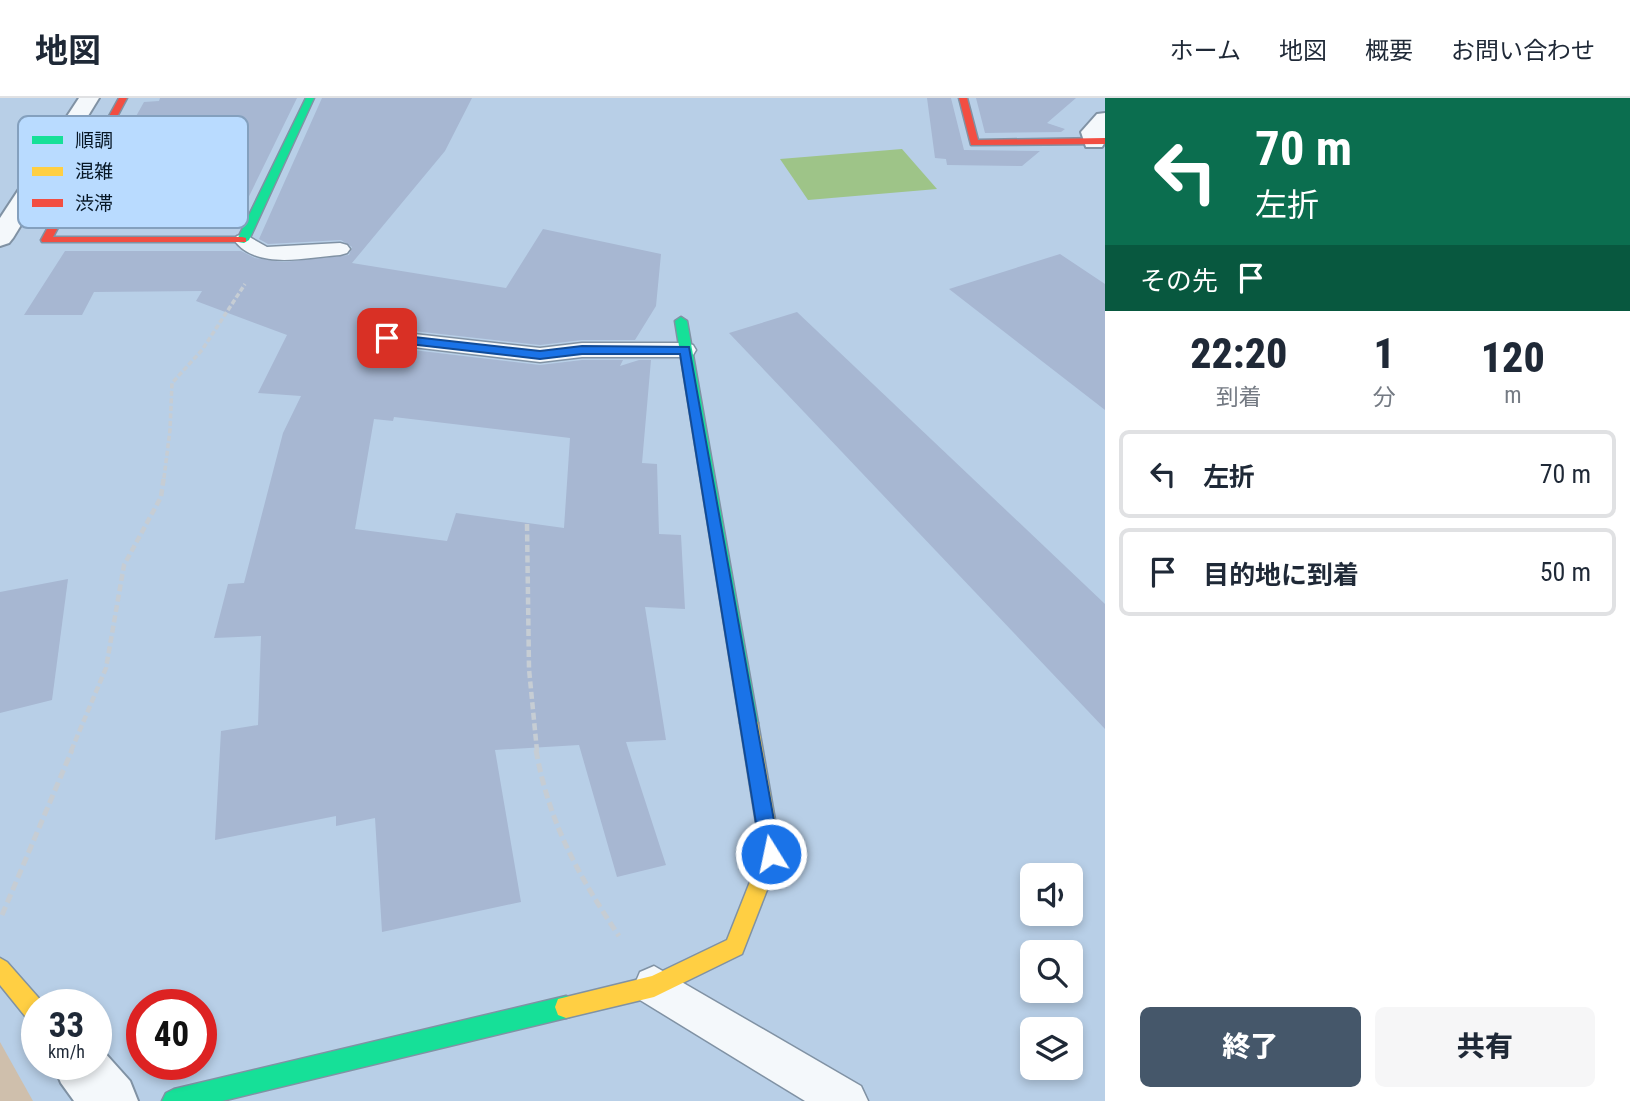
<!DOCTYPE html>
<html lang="ja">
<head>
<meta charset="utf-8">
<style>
	:root { --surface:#fff; --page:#f6f6f7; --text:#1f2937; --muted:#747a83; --line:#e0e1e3; --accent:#45576a }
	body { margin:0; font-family:"Roboto Condensed","Noto Sans JP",sans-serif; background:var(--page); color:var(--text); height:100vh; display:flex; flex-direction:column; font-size:26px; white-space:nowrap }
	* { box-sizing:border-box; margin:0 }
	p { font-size:23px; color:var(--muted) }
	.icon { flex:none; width:38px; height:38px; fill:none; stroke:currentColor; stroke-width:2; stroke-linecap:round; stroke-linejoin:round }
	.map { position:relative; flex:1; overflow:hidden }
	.side { display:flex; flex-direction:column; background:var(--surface); width:525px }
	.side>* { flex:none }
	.guide { background:#0b6e4f; color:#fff; overflow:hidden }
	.fabs { position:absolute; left:1020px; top:765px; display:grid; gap:14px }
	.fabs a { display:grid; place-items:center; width:63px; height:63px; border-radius:10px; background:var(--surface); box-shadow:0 4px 10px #0003; font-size:35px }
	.speed { position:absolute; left:21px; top:891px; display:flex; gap:14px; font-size:35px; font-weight:700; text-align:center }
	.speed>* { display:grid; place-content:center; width:91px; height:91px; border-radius:50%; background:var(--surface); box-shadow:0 4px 10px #0003; line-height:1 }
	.speed small { font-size:18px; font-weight:400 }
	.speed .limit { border:10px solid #d22; background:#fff; color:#111 }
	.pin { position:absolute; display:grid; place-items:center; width:60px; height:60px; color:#fff; margin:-30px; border-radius:14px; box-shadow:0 4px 10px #0006 }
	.me { position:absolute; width:77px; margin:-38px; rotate:350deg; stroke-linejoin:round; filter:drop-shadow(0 0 5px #0008) }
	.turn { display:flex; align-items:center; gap:24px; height:147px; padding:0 35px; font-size:32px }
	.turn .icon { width:91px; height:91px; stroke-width:2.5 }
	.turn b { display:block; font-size:49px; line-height:60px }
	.then { display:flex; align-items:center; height:66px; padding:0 35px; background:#0003; gap:14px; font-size:26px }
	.eta { display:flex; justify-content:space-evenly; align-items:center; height:119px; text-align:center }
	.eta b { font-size:42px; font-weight:800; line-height:49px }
	.primary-button { display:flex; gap:14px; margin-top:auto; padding:14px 35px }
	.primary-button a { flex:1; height:80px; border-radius:10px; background:var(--accent); color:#fff; font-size:28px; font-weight:800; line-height:80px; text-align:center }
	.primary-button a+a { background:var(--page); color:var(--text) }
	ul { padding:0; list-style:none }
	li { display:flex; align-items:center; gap:21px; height:88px; margin:0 14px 10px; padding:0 21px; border:4px solid var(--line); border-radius:10px }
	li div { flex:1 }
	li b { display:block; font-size:26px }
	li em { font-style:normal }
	header { display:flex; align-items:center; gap:42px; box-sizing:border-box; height:98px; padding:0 35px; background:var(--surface); border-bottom:2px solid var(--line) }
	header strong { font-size:33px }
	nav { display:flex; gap:38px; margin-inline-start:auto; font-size:24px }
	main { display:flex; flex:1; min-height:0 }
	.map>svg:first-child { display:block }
	.green { fill:#cfbfac }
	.water { fill:#9ec488 }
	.building { fill:#a7b7d2; fill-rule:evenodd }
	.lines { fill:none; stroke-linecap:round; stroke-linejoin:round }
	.lane-casing { stroke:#8092a4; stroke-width:3 }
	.street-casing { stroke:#8092a4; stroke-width:4 }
	.fast-casing { stroke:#8092a4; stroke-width:3 }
	.slow-casing { stroke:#8092a4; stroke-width:3 }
	.jam-casing { stroke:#8092a4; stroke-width:3 }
	.path-far2 { stroke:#c6cdd4; stroke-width:3.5; stroke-dasharray:5 2.5; stroke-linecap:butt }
	.path-far1 { stroke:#c6cdd4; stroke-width:4.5; stroke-dasharray:7 3.5; stroke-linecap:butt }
	.path { stroke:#c6cdd4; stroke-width:5; stroke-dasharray:9 4.5; stroke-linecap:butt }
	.lane { fill:#f4f8fb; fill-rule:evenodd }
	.street { fill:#f4f8fb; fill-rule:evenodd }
	.fast { fill:#16e098; fill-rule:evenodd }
	.slow { fill:#ffcf43; fill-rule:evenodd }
	.jam { fill:#f24e42; fill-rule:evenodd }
	.route { fill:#1a73e8; stroke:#114b97; stroke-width:2 }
	.key { fill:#b9dbff; stroke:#84a0be; stroke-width:2 }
	.key-label { font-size:19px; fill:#071726 }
</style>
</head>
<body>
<header>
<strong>地図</strong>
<nav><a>ホーム</a><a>地図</a><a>概要</a><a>お問い合わせ</a></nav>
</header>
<main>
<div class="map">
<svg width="1105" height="1003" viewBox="0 0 1105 1003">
	<rect width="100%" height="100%" fill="#b8cfe7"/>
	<polygon class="green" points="0,944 33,1003 0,1003"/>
	<polygon class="water" points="902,51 937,91 808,102 780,61"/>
	<g class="building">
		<polygon points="160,0 297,0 233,131 79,131 89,115 82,115 144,4 159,3"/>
		<path d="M322,0h150l-27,53 -93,112 154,25 37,-59 118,25 -5,52 -21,34h-53l-42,5 -153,-17 -10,4 -3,7 5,7 161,19 42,-5h41l-3,6 19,-6h12l-9,103 15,1 2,70 22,1 4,74 -40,-2 21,133 -40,2 40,123 -49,12 -38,-132 -84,5 26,152 -139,30 -7,-114 -39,8v-10l-121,24 6,-109 37,-6 3,-89 -47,2 14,-54 16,-1 39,-150 18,-37 -43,-3 29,-58 -91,-34 6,-10 -108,1 -12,23h-58l41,-64h176l14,7 28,4 66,-7 3,-8 -11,-7 -73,4 -9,-5zM394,319l176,21 -6,90 -108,-15 -9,28 -92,-12 19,-110 19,2z"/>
		<polygon points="927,0 951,0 964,52 1040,53 1022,68 947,67 946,61 935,60"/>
		<polygon points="976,0 1076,0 1047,25 1065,31 1061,34 985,35"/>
		<polygon points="1060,156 1105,186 1105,312 949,191"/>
		<polygon points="797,214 1105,506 1105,631 729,235"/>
		<polygon points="68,481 52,602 0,615 0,494"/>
	</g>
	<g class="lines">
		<g class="lane-casing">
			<g id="lane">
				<path d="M244,136l23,13 73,-4 7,2 3,4 -3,4 -7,2c-33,2 -83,16 -106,-15l3,-4z"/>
				<polygon points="387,233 540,250 582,245 685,245 693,247 696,252 693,257 685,259 582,259 540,264 379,245 376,240 379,235"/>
				<polygon points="654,868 861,988 868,1003 805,1003 640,902 634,888 640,874"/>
			</g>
		</g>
		<g class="street-casing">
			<g id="street">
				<polygon points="79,0 99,0 13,140 9,145 0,148 0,120"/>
				<polygon points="1105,15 1105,44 1102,49 1086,49 1081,34 1097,16"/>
				<polygon points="96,945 130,983 138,1003 74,1003 61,985 53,966 96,966"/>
			</g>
		</g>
		<g class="fast-casing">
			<g id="fast">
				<polygon points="306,0 314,0 249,142 244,145 238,144 237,142"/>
				<polygon points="681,219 687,223 758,625 755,631 749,633 743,631 740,625 675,223"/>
				<polygon points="566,898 574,901 577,909 574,917 566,920 222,1003 162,1003 166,995 174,991"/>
			</g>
		</g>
		<g class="slow-casing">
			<g id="slow">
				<polygon points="749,617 755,619 758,625 781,756 742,856 654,899 566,920 558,917 555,909 558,901 652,878 727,842 761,756 740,625 743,619"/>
				<polygon points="0,860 7,864 44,906 37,906 37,926 29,923 0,887"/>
			</g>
		</g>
		<g class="jam-casing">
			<g id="jam">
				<polygon points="119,0 127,0 53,139 242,139 246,140 246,144 42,144 41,142"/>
				<polygon points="959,0 967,0 978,42 1105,40 1105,46 971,47"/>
			</g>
		</g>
		<polyline class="path-far2" points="164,380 170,332 172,285 202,252 245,186"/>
		<g class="path-far1">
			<polyline points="527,426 529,571 537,653"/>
			<polyline points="71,653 106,570 124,467 161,399 164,378"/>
		</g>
		<g class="path">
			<path d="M536,652c13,73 42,125 83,186"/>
			<polyline points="2,817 72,652"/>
		</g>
		<use href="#lane" class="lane"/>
		<use href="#street" class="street"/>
		<use href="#fast" class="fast"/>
		<use href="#slow" class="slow"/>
		<use href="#jam" class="jam"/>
	</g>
	<polygon class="route" points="387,236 540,253 582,248 689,249 780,756 777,763 771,766 764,763 761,756 680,256 582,256 540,261 383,243 381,240"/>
	<rect x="18" y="18" width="230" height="112" rx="10" class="key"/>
	<rect x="32" y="38" width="31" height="8" fill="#16e098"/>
	<rect x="32" y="69" width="31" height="9" fill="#ffcf43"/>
	<rect x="32" y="101" width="31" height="8" fill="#f24e42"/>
	<g class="key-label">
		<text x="75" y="49">順調</text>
		<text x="75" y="80">混雑</text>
		<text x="75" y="112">渋滞</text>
	</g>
</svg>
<div class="fabs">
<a><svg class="icon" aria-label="sound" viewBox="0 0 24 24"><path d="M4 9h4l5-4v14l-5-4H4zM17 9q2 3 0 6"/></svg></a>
<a><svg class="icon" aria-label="search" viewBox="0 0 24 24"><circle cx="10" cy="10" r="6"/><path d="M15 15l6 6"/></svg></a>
<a><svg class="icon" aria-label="layers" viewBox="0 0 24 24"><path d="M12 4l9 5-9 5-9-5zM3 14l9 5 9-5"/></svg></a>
</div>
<div class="speed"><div>33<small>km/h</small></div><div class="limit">40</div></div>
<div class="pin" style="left:387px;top:240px;background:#d93025"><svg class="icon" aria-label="arrive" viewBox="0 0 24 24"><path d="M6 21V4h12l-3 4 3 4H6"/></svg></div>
<svg class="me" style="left:771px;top:756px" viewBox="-20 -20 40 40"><circle r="17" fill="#1a73e8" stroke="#fff" stroke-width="3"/><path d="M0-11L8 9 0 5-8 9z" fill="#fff"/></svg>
</div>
<section class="side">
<div class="guide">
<div class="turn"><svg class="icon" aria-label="left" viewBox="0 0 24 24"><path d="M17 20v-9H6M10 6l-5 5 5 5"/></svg><div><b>70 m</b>左折</div></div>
<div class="then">その先<svg class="icon" aria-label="arrive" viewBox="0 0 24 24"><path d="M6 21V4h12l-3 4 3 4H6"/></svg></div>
</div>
<div class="eta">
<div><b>22:20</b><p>到着</p></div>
<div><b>1</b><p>分</p></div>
<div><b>120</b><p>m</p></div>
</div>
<ul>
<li><svg class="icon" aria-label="left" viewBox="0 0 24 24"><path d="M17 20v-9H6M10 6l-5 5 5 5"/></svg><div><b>左折</b></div><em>70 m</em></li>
<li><svg class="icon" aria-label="arrive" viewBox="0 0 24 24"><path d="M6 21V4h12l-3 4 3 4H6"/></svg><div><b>目的地に到着</b></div><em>50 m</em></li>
</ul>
<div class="primary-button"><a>終了</a><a>共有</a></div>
</section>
</main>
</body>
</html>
